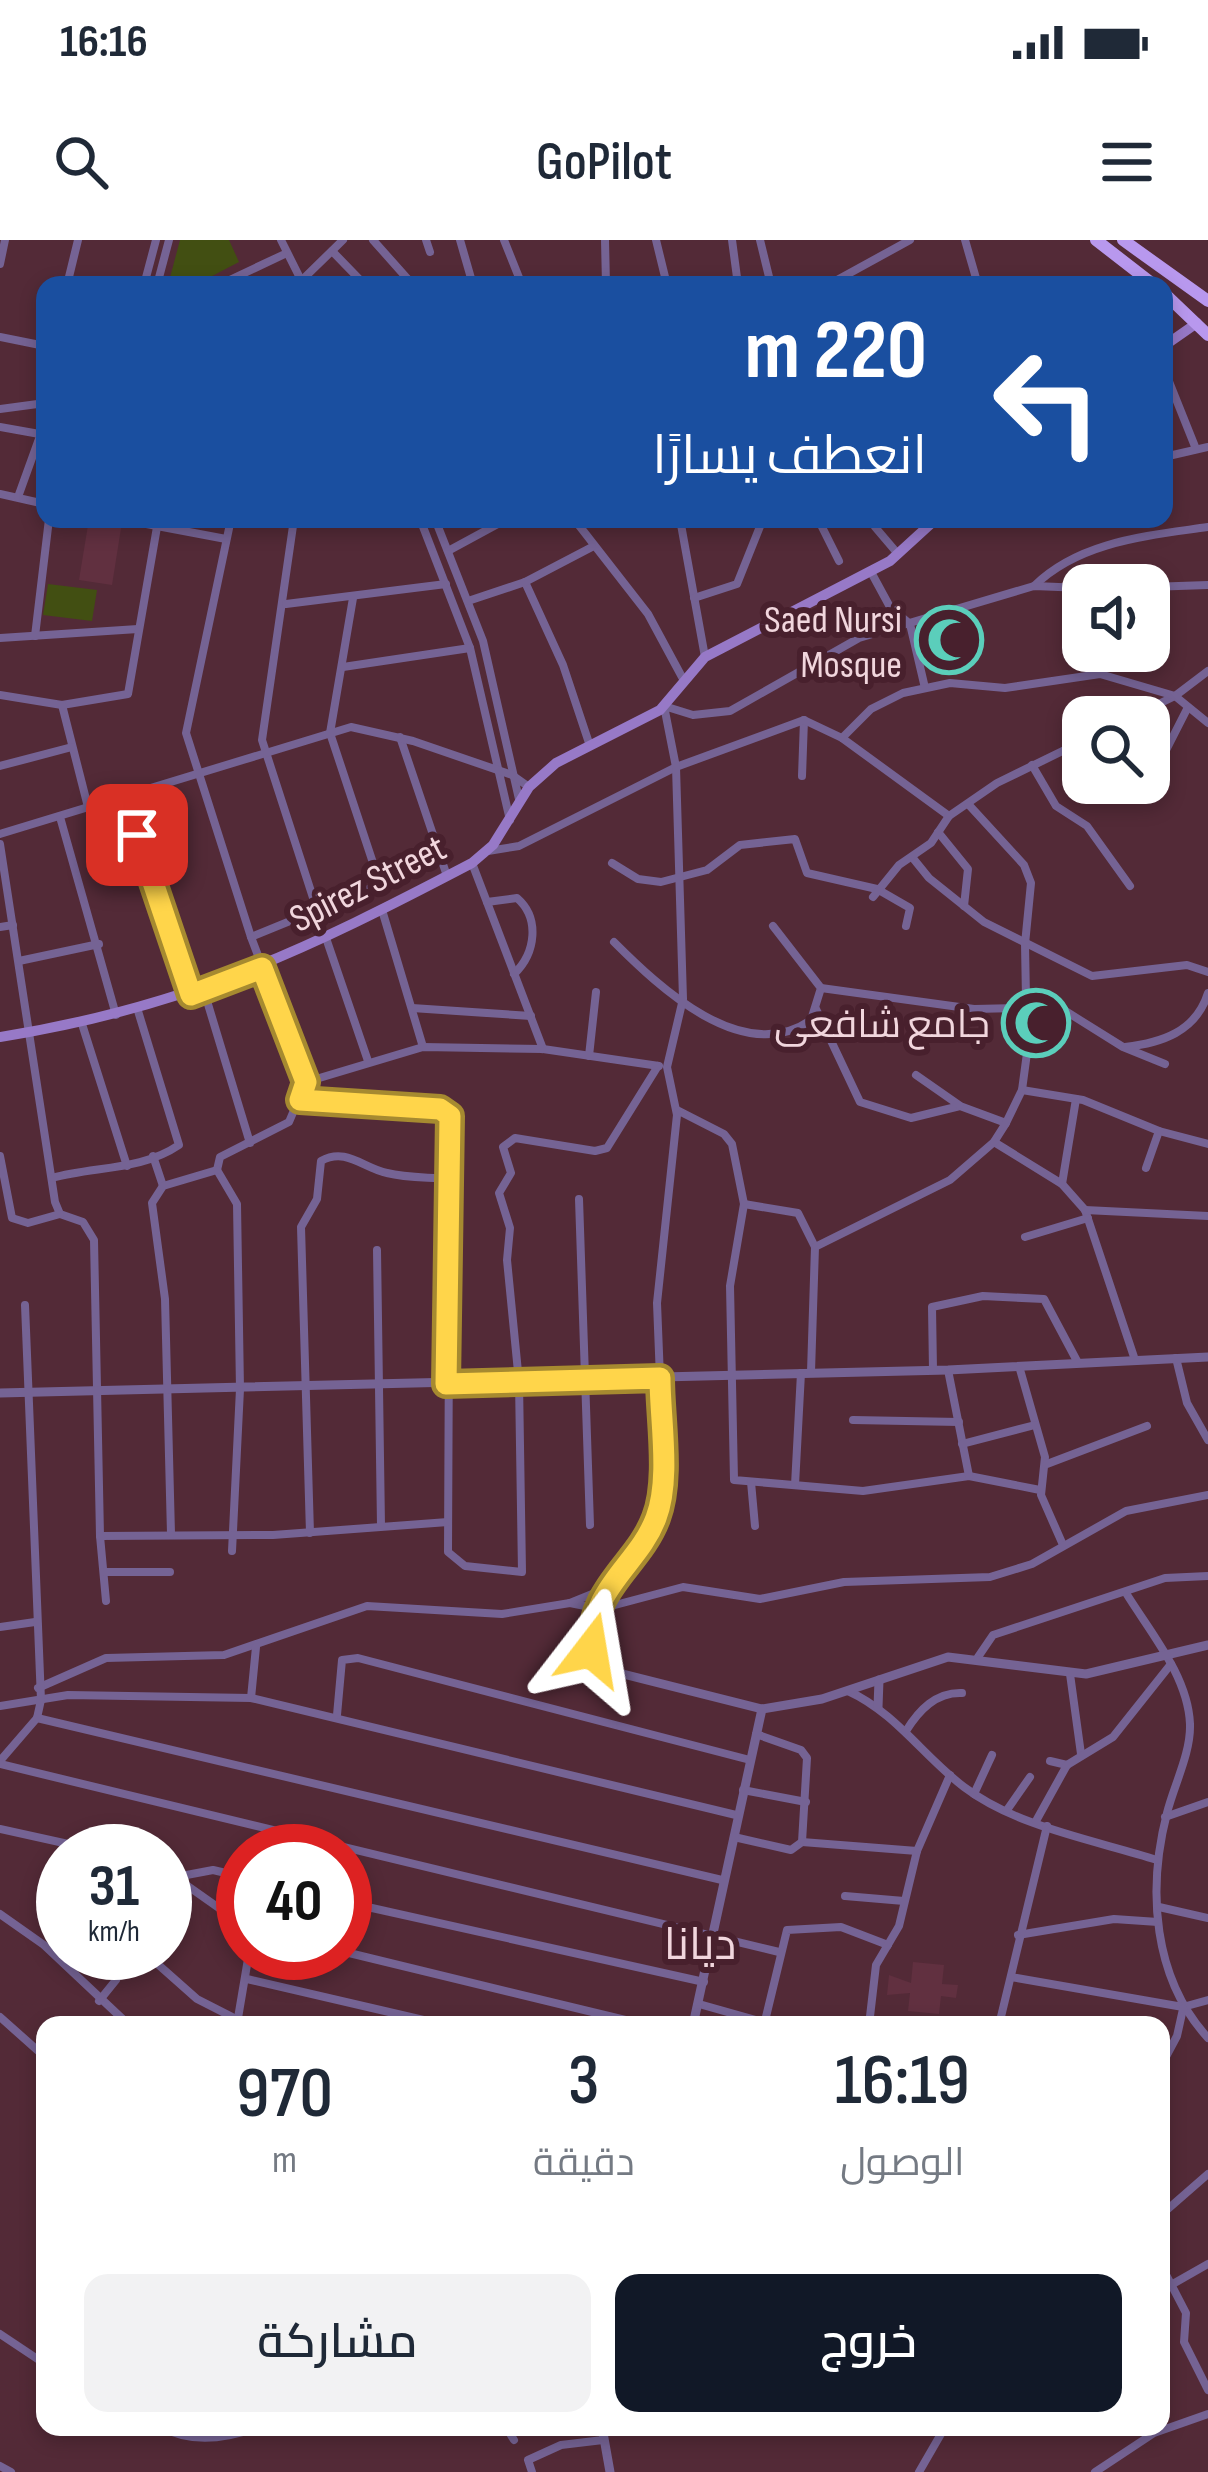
<!DOCTYPE html>
<html lang="ar">
<head>
<meta charset="utf-8">
<style>
	:root { --surface:#fff; --page:#f2f2f3; --text:#1f2937; --muted:#747a83; --accent:#111827 }
	body { margin:0; font-family:"Sofia Sans Condensed",Cairo,sans-serif; background:var(--page); color:var(--text); direction:rtl; height:100vh; display:flex; flex-direction:column; font-size:45px; white-space:nowrap }
	* { box-sizing:border-box; margin:0 }
	p { font-size:39px; color:var(--muted) }
	.icon { flex:none; width:66px; height:66px; fill:none; stroke:currentColor; stroke-width:2; stroke-linecap:round; stroke-linejoin:round }
	.map { position:relative; flex:1; overflow:hidden; direction:ltr }
	.drawer { position:absolute; left:36px; top:1776px; width:1134px; height:420px; display:flex; flex-direction:column; background:var(--surface); border-radius:24px; box-shadow:0 6px 18px #0003; direction:rtl }
	.drawer>* { flex:none }
	.guide { position:absolute; left:36px; top:36px; width:1137px; height:252px; border-radius:24px; box-shadow:0 6px 18px #0003; direction:rtl; background:#1a4fa0; color:#fff; overflow:hidden }
	.fabs { position:absolute; left:1062px; top:324px; display:grid; gap:24px }
	.fabs a { display:grid; place-items:center; width:108px; height:108px; border-radius:24px; background:var(--surface); box-shadow:0 6px 18px #0003; font-size:60px }
	.speed { position:absolute; left:36px; top:1584px; display:flex; gap:24px; font-size:60px; font-weight:700; text-align:center }
	.speed>* { display:grid; place-content:center; width:156px; height:156px; border-radius:50%; background:var(--surface); box-shadow:0 6px 18px #0003; line-height:1 }
	.speed small { font-size:30px; font-weight:400 }
	.speed .limit { border:18px solid #d22; background:#fff; color:#111 }
	.pin { position:absolute; display:grid; place-items:center; width:102px; height:102px; color:#fff; margin:-51px; border-radius:24px; box-shadow:0 6px 18px #0006 }
	.me { position:absolute; width:132px; margin:-66px; rotate:14deg; stroke-linejoin:round; filter:drop-shadow(0 0 9px #0008) }
	.turn { display:flex; align-items:center; gap:42px; height:252px; padding:0 48px; font-size:54px }
	.turn .icon { width:156px; height:156px; stroke-width:2.5 }
	.turn b { display:block; font-size:84px; line-height:102px }
	.eta { display:flex; justify-content:space-evenly; align-items:center; height:204px; text-align:center }
	.eta b { font-size:72px; font-weight:600; line-height:84px }
	.primary-button { display:flex; gap:24px; margin-top:auto; padding:24px 48px }
	.primary-button a { flex:1; height:138px; border-radius:24px; background:var(--accent); color:#fff; font-size:48px; font-weight:600; line-height:138px; text-align:center }
	.primary-button a+a { background:var(--page); color:var(--text) }
	.status { display:flex; justify-content:space-between; align-items:center; height:84px; padding:0 60px; background:var(--surface); direction:ltr }
	.status svg { height:33px; fill:currentColor }
	header { display:flex; justify-content:space-between; align-items:center; height:156px; padding:0 48px; background:var(--surface); font-size:54px; font-weight:600 }
	.map>svg:first-child { display:block }
	.built { fill:#613040 }
	.park { fill:#424f12 }
	.lines { fill:none; stroke-linecap:round; stroke-linejoin:round }
	.minor { stroke:#756394; stroke-width:8 }
	.tertiary { stroke:#756394; stroke-width:9 }
	.secondary { stroke:#9779c7; stroke-width:10 }
	.trunk { stroke:#b898ee; stroke-width:12 }
	.route-casing { stroke:#a68a30; stroke-width:30 }
	.route { stroke:#ffd54a; stroke-width:21 }
	.labels { text-anchor:middle; stroke-width:12; stroke-linejoin:round; paint-order:stroke }
	.poi-label { font-size:39px; fill:#f1d6dd; stroke:#48202d; text-anchor:end }
	.street-label { font-size:39px; fill:#f1d6dd; stroke:#48202d }
	.quarter-label { font-size:45px; fill:#f1d6dd; stroke:#48202d }
</style>
</head>
<body>
<div class="status"><b>16:16</b><svg viewBox="0 0 49 12"><path d="M0 12V9h3v3zM5 12V6h3v6zM10 12V3h3v9zM15 12V0h3v12zM26 1h20v11H26zM47 4h2v5h-2z"/></svg></div>
<header><svg class="icon" aria-label="menu" viewBox="0 0 24 24"><path d="M4 6h16M4 12h16M4 18h16"/></svg>GoPilot<svg class="icon" aria-label="search" viewBox="0 0 24 24"><circle cx="10" cy="10" r="6"/><path d="M15 15l6 6"/></svg></header>
<div class="map">
<svg width="1208" height="2232" viewBox="0 0 1208 2232">
	<rect width="100%" height="100%" fill="#532a37"/>
	<g class="built">
		<polygon points="89,279 122,282 112,345 79,340"/>
		<polygon points="913,1722 944,1725 942,1744 958,1745 956,1758 941,1756 939,1774 908,1771 910,1753 887,1755 889,1735 911,1743"/>
	</g>
	<g class="park">
		<polygon points="180,0 229,0 239,22 195,45 168,45"/>
		<polygon points="48,344 97,350 92,381 43,375"/>
	</g>
	<g class="lines">
		<g class="minor">
			<polyline points="281,0 302,42"/>
			<polyline points="373,0 413,45"/>
			<polyline points="426,0 430,12"/>
			<polyline points="460,0 473,45"/>
			<polyline points="504,0 522,45"/>
			<polyline points="605,0 606,45"/>
			<polyline points="656,0 667,45"/>
			<polyline points="732,0 738,45"/>
			<polyline points="760,0 771,45"/>
			<polyline points="965,0 978,45"/>
			<polyline points="332,11 365,45"/>
			<polyline points="0,24 5,0"/>
			<polyline points="301,41 343,0"/>
			<polyline points="67,45 78,0"/>
			<polyline points="144,45 156,0"/>
			<polyline points="157,45 169,0"/>
			<polyline points="219,45 287,13"/>
			<polyline points="828,45 910,0"/>
			<polyline points="0,97 45,106"/>
			<polyline points="1164,129 1196,209"/>
			<polyline points="0,169 45,163"/>
			<polyline points="0,187 45,195"/>
			<polyline points="1164,217 1208,207"/>
			<polyline points="0,254 45,264"/>
			<polyline points="18,257 40,196"/>
			<polyline points="120,279 226,299"/>
			<polyline points="231,279 186,493 251,697 306,842"/>
			<polyline points="294,279 262,500 317,670"/>
			<polyline points="420,279 470,408 510,580"/>
			<polyline points="435,279 483,401 519,559"/>
			<polyline points="574,279 648,374 682,437"/>
			<polyline points="680,279 705,417"/>
			<polyline points="818,279 839,321"/>
			<polyline points="882,279 875,287 898,314"/>
			<polyline points="936,282 963,279"/>
			<polyline points="448,311 507,279"/>
			<polyline points="871,332 890,367 910,384 925,448"/>
			<polyline points="525,342 563,425 589,503"/>
			<path d="M1034,346c46,-45 113,-50 174,-59"/>
			<polyline points="1149,347 1208,345"/>
			<polyline points="353,358 330,493 380,644"/>
			<polyline points="694,358 737,344 763,279"/>
			<polyline points="468,361 525,342 592,307"/>
			<polyline points="286,364 446,344"/>
			<polyline points="35,396 49,279"/>
			<polyline points="0,398 138,389"/>
			<polyline points="343,427 470,408"/>
			<polyline points="0,455 62,465 128,454 157,287"/>
			<polyline points="62,465 88,567"/>
			<polyline points="1132,477 1175,456 1208,431"/>
			<polyline points="400,497 447,636"/>
			<polyline points="842,498 871,469 903,453 950,443 1005,448 1100,434 1175,456 1208,483"/>
			<polyline points="1160,522 1187,469"/>
			<polyline points="1032,525 1056,566 1087,586 1130,646"/>
			<polyline points="0,526 72,507"/>
			<polyline points="802,536 804,480"/>
			<polyline points="124,555 190,754"/>
			<polyline points="60,577 116,775"/>
			<polyline points="938,592 968,629 964,666"/>
			<polyline points="0,594 351,487 413,501 512,535 529,547"/>
			<polyline points="0,604 55,962 60,974 83,982 94,1000 100,1296 106,1361"/>
			<polyline points="488,611 519,606 676,527 804,480 842,498 949,576"/>
			<polyline points="912,617 929,638 984,682 1092,736 1187,725 1208,732"/>
			<polyline points="472,623 543,809"/>
			<polyline points="612,623 638,639 661,642 707,630 740,605 795,599 807,633 877,649 910,668 906,686"/>
			<polyline points="873,657 899,625 931,603 949,576 997,543 1083,501"/>
			<path d="M487,662l30,-4c23,20 19,55 -3,76"/>
			<polyline points="382,670 423,807"/>
			<polyline points="0,687 13,685"/>
			<polyline points="251,697 442,619"/>
			<polyline points="326,698 368,821"/>
			<path d="M614,702c45,45 129,125 197,78l10,-32 -48,-62"/>
			<polyline points="19,721 99,704"/>
			<polyline points="821,748 974,769 1059,767 1123,807 1165,824"/>
			<polyline points="204,751 250,903"/>
			<polyline points="412,768 531,776"/>
			<polyline points="816,769 860,862 911,878 960,866 1006,883"/>
			<polyline points="82,784 127,926"/>
			<path d="M1125,807c36,-4 71,-15 83,-54"/>
			<polyline points="589,816 596,752"/>
			<polyline points="916,835 959,865"/>
			<polyline points="1022,850 1083,860 1159,891 1208,904"/>
			<polyline points="300,860 440,869 450,876 448,1312 465,1326 522,1332 519,1142 507,1020 510,988 499,953 511,933 503,907 515,898 595,911 607,908 658,826"/>
			<polyline points="677,870 724,894 732,904 744,964 730,1046 734,1240 863,1251 969,1236 1040,1250"/>
			<polyline points="994,902 1062,944 1085,970 1134,1117"/>
			<polyline points="0,916 12,978 28,983 60,974"/>
			<polyline points="153,916 163,946"/>
			<polyline points="1146,928 1159,891"/>
			<polyline points="217,930 220,917 289,882 306,842 423,807 543,809 659,826"/>
			<polyline points="217,930 237,964 240,1149 232,1311"/>
			<path d="M52,938c42,-12 89,-7 127,-33l-41,-134"/>
			<polyline points="1062,944 1076,859"/>
			<polyline points="579,959 590,1285"/>
			<polyline points="744,964 798,973 815,1007"/>
			<polyline points="1085,970 1208,976"/>
			<polyline points="1025,997 1088,978"/>
			<polyline points="377,1010 381,1286"/>
			<polyline points="1176,1118 1187,1163 1208,1200"/>
			<polyline points="1019,1126 1045,1217 1041,1255 1063,1305"/>
			<polyline points="933,1130 932,1067 983,1056 1044,1059 1077,1121"/>
			<polyline points="948,1130 969,1236"/>
			<polyline points="811,1132 815,1007 950,940 994,902 1006,883 1022,850 1027,813 1025,704 1031,643 1024,625 969,565"/>
			<polyline points="660,1138 657,1063 677,875 667,827 683,759 676,527 664,466 693,475 730,471 859,398 1034,346 1083,348"/>
			<polyline points="853,1180 959,1182"/>
			<polyline points="962,1204 1035,1185"/>
			<polyline points="1047,1224 1147,1186"/>
			<polyline points="751,1242 755,1286"/>
			<polyline points="795,1245 801,1133"/>
			<path d="M310,1293l-9,-306 16,-28 4,-38c25,-14 42,7 66,12 20,5 41,4 61,6"/>
			<polyline points="171,1294 165,1059 152,963 163,946 217,930"/>
			<polyline points="100,1296 273,1295 448,1282"/>
			<polyline points="104,1332 170,1332"/>
			<path d="M1126,1353c24,39 62,83 64,131 1,29 -16,61 -23,89 -20,77 -14,165 41,225"/>
			<polyline points="570,1363 600,1369 683,1347 760,1359 844,1342 990,1337 1032,1324 1126,1271 1208,1255"/>
			<polyline points="0,1387 35,1382"/>
			<polyline points="978,1417 993,1395 1165,1338 1208,1336"/>
			<polyline points="1070,1434 1081,1514"/>
			<polyline points="38,1448 106,1418 224,1415 367,1366 502,1374 570,1363 607,1348"/>
			<path d="M848,1451c48,22 75,65 116,96 53,40 130,53 193,73"/>
			<polyline points="251,1458 256,1407"/>
			<polyline points="0,1466 68,1455 251,1458 736,1575"/>
			<polyline points="337,1475 342,1420 358,1418 750,1520"/>
			<polyline points="37,1478 722,1640"/>
			<path d="M906,1491c13,-21 30,-39 56,-38"/>
			<polyline points="0,1521 37,1478 41,1460 25,1065"/>
			<polyline points="1050,1521 1067,1525"/>
			<polyline points="0,1524 779,1712"/>
			<polyline points="743,1550 806,1562"/>
			<polyline points="974,1554 992,1515"/>
			<polyline points="1007,1570 1030,1537"/>
			<polyline points="1165,1577 1208,1562"/>
			<polyline points="1036,1581 1067,1525 1113,1497 1171,1424"/>
			<polyline points="0,1589 100,1611"/>
			<polyline points="734,1597 791,1610 802,1602 807,1518 801,1510 756,1494"/>
			<polyline points="802,1602 917,1611"/>
			<polyline points="165,1630 243,1685"/>
			<polyline points="176,1637 213,1630 243,1637"/>
			<polyline points="845,1656 904,1661"/>
			<polyline points="345,1662 704,1742"/>
			<polyline points="1159,1667 1208,1678"/>
			<polyline points="0,1674 44,1705 129,1785"/>
			<polyline points="1018,1695 1114,1679 1158,1682"/>
			<polyline points="345,1712 646,1785"/>
			<polyline points="129,1713 153,1720 197,1759 248,1785"/>
			<polyline points="1011,1737 1183,1767 1208,1760"/>
			<polyline points="247,1739 445,1785"/>
			<polyline points="99,1761 116,1740 126,1713"/>
			<polyline points="699,1764 766,1783"/>
			<polyline points="0,1777 45,1817"/>
			<polyline points="238,1778 249,1713"/>
			<polyline points="764,1785 787,1690 841,1687 888,1705"/>
			<polyline points="840,1785 853,1785"/>
			<polyline points="869,1785 876,1725 899,1686 917,1611 950,1535"/>
			<polyline points="999,1785 1047,1586"/>
			<polyline points="1161,1826 1177,1796 1183,1769"/>
			<polyline points="1161,1975 1208,1934"/>
			<polyline points="1161,2025 1186,2073 1184,2102 1208,2150"/>
			<polyline points="1171,2045 1208,2024"/>
			<polyline points="0,2094 45,2124"/>
			<path d="M161,2187c31,17 65,12 97,0"/>
			<polyline points="506,2187 514,2200"/>
			<polyline points="0,2226 11,2232"/>
			<polyline points="532,2232 528,2220 561,2205 603,2200"/>
			<polyline points="919,2232 945,2187"/>
			<polyline points="1095,2232 1154,2193 1208,2174"/>
		</g>
		<g class="tertiary">
			<path d="M660,1138c0,41 7,90 -1,130 -9,42 -108,119 -52,162l155,39 60,-10 126,-42 138,17 122,-29"/>
			<polyline points="0,1153 948,1130 1208,1117"/>
			<polyline points="878,1467 879,1440"/>
			<polyline points="693,1785 762,1469"/>
			<polyline points="602,2187 610,2232"/>
		</g>
		<g class="secondary">
			<polyline points="1164,106 1197,83"/>
			<path d="M0,797c188,-30 306,-87 472,-174l21,-18 36,-58 27,-24 104,-53 45,-53 185,-96 46,-42"/>
		</g>
		<g class="trunk">
			<polyline points="1096,0 1154,45"/>
			<polyline points="1123,0 1208,61"/>
			<polyline points="1164,53 1208,95"/>
		</g>
	</g>
	<g class="lines">
		<g class="route-casing">
			<path id="route" d="M137,595l54,160 71,-27 44,114 -6,18 140,9 10,7 -4,268 214,-6c0,41 11,101 -4,140 -18,48 -66,68 -65,132"/>
		</g>
		<use href="#route" class="route"/>
	</g>
	<defs>
		<g id="mosque-ring" transform="scale(3.45)"><circle r="9.5" fill="#48202d" stroke="#5bcebb" stroke-width="1.5"/><path d="M3.5-4.9A6 6 0 1 0 3.5 4.9A5 5 0 1 1 3.5-4.9Z" fill="#5bcebb"/></g>
	</defs>
	<g fill-rule="evenodd">
		<use href="#mosque-ring" x="949" y="400"/>
		<use href="#mosque-ring" x="1036" y="783"/>
	</g>
	<g class="labels">
		<g class="poi-label">
			<text x="902" y="392">Saed Nursi<tspan x="902" dy="45">Mosque</tspan></text>
			<text x="990" y="797">جامع شافعی</text>
		</g>
		<g class="street-label">
			<text transform="translate(367 642) rotate(-27)" y="14">Spirez Street</text>
		</g>
		<g class="quarter-label">
			<text x="700" y="1719">دیانا</text>
		</g>
	</g>
</svg>
<div class="fabs">
<a><svg class="icon" aria-label="sound" viewBox="0 0 24 24"><path d="M4 9h4l5-4v14l-5-4H4zM17 9q2 3 0 6"/></svg></a>
<a><svg class="icon" aria-label="search" viewBox="0 0 24 24"><circle cx="10" cy="10" r="6"/><path d="M15 15l6 6"/></svg></a>
</div>
<div class="speed"><div>31<small>km/h</small></div><div class="limit">40</div></div>
<div class="pin" style="left:137px;top:595px;background:#d93025"><svg class="icon" aria-label="arrive" viewBox="0 0 24 24"><path d="M6 21V4h12l-3 4 3 4H6"/></svg></div>
<svg class="me" style="left:591px;top:1410px" viewBox="-20 -20 40 40"><path d="M0-17L14 15 0 8-14 15z" fill="#ffd54a" stroke="#fff" stroke-width="4"/></svg>
<div class="guide">
<div class="turn"><svg class="icon" aria-label="left" viewBox="0 0 24 24"><path d="M17 20v-9H6M10 6l-5 5 5 5"/></svg><div><b>220 m</b>انعطف يسارًا</div></div>
</div>
<section class="drawer">
<div class="eta">
<div><b>16:19</b><p>الوصول</p></div>
<div><b>3</b><p>دقيقة</p></div>
<div><b>970</b><p>m</p></div>
</div>
<div class="primary-button"><a>خروج</a><a>مشاركة</a></div>
</section>
</div>
</body>
</html>
